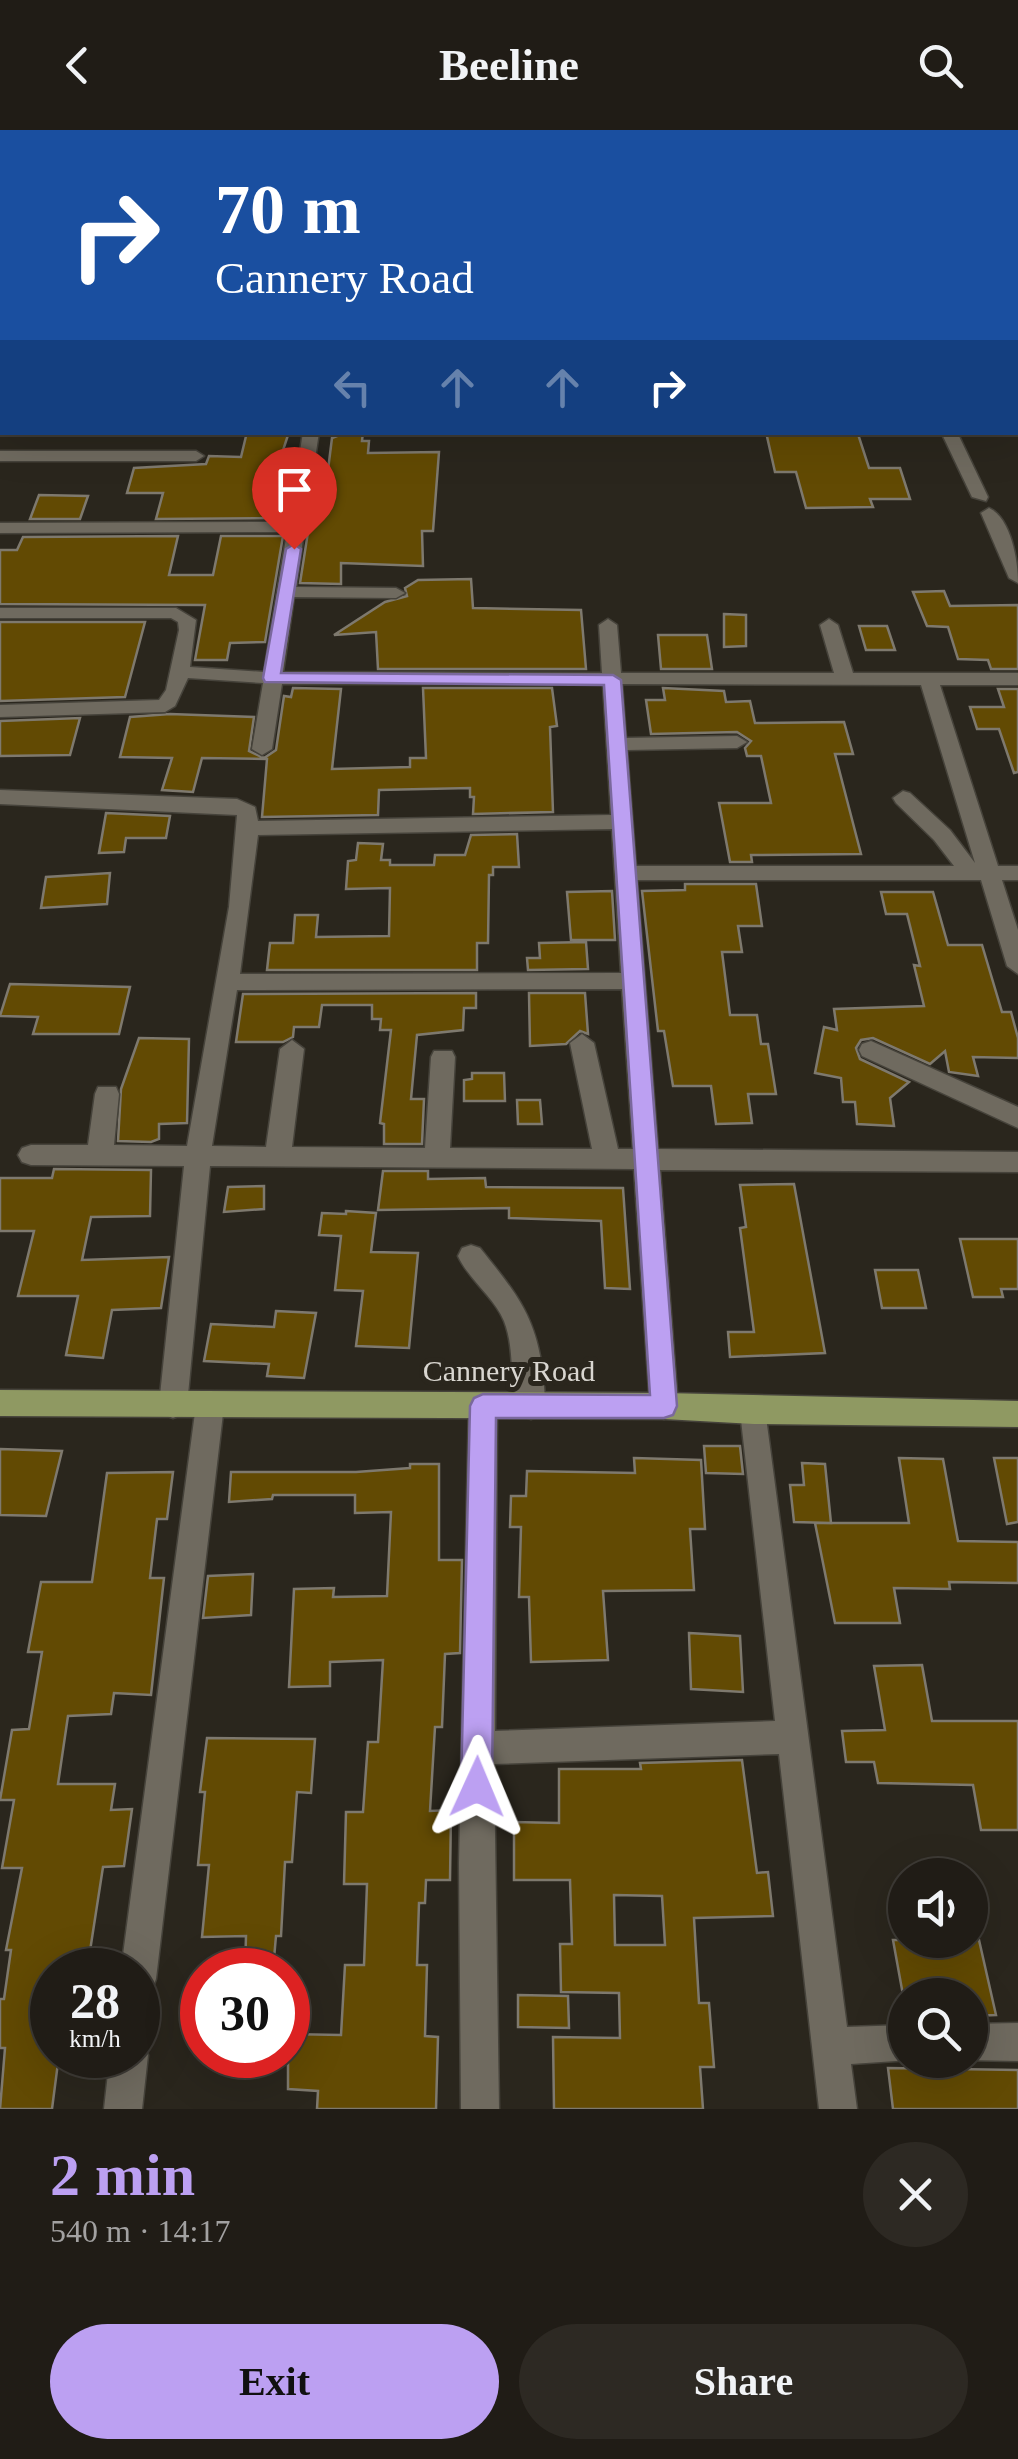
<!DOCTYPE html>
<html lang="en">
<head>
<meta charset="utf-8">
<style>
	:root { --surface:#201c16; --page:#2d2923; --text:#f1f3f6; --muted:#a2a1a1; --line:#3d3a35; --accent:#bca0f2 }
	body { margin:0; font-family:"Times New Roman",serif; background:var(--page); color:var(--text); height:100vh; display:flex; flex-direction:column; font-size:38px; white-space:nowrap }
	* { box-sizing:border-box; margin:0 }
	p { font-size:32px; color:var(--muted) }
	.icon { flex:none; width:55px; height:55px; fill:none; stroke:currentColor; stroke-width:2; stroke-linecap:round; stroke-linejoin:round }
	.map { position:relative; height:1979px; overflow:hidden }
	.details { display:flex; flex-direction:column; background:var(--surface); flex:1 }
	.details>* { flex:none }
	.top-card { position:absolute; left:0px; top:0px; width:1020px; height:305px; box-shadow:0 10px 40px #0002,0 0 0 2px var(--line); background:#1a4fa0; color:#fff; overflow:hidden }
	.fabs { position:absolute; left:888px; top:1728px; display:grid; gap:20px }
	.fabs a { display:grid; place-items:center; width:100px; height:100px; border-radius:50%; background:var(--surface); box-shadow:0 10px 40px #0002,0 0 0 2px var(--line); font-size:50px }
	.speed { position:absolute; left:30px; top:1818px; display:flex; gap:20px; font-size:50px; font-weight:700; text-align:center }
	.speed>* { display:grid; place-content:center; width:130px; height:130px; border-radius:50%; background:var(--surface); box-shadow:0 10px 40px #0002,0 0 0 2px var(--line); line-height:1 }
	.speed small { font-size:25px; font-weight:400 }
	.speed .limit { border:15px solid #d22; background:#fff; color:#111 }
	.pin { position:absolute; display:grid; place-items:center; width:85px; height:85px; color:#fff; margin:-102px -42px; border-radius:50% 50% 50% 0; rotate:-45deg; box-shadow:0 0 10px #0007 }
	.pin .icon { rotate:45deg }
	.me { position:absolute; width:110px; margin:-55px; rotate:1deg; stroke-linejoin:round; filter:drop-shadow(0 0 8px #0008) }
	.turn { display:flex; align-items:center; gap:35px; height:210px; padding:0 50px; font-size:45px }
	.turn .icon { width:130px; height:130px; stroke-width:2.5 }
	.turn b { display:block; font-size:70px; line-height:85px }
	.lanes { display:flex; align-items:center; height:95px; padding:0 50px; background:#0003; justify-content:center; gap:50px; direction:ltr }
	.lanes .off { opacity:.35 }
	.round { display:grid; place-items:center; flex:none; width:105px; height:105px; border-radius:52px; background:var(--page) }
	.summary { display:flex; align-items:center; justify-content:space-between; height:170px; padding:0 50px }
	h1 { font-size:60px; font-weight:800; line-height:75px; color:var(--accent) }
	.button { display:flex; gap:20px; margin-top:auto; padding:20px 50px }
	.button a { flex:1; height:115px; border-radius:60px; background:var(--accent); color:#111; font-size:40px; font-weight:800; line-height:115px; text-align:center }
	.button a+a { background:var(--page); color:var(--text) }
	header { display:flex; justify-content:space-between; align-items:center; height:130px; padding:0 50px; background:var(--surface); font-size:45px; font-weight:800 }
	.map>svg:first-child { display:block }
	.building { fill:#624a03; stroke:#7e796e; stroke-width:2.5; fill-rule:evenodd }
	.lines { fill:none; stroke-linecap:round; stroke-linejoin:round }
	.minor-casing { stroke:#46433b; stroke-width:3 }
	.major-casing { stroke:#46433b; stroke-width:3 }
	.minor { fill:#6f6a5f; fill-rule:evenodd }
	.major { fill:#8f9962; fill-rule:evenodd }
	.route { fill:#bca0f2; stroke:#7a689d; stroke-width:2.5 }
	.labels { text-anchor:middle; stroke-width:10; stroke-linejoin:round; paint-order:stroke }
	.street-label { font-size:30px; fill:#d9d6d0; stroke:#2a261d }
</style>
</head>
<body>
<header><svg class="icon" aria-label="back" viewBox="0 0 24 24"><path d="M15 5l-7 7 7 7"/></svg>Beeline<svg class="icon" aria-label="search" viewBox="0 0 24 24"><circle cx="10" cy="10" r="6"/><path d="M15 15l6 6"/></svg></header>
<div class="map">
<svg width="1018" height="1979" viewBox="0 0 1018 1979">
	<rect width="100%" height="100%" fill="#2a261d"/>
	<g class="building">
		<polygon points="247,302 289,302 273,351 292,351 286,388 156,389 163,363 127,363 134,338 206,334 209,326 241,327"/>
		<polygon points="347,302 363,302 362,311 369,311 368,323 439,322 433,401 422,401 423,436 341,433 341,454 300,453 316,351 327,348 332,308"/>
		<polygon points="766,302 858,304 869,338 900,338 910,369 870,369 873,377 806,378 796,342 775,342"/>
		<polygon points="39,365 88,366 80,389 30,389"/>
		<polygon points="178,406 169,445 213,445 221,406 283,406 265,512 230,513 227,530 195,530 205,475 0,474 0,420 17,420 23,407"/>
		<polygon points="471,449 473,478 581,480 586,539 378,539 376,502 334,505 385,472 407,466 405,458 418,450"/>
		<polygon points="944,461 950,476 1018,475 1018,539 991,539 988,530 958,529 948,497 927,496 913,462"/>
		<polygon points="724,484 746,485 746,516 724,517"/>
		<polygon points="0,492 145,492 125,567 0,571"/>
		<polygon points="859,496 887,496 895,520 866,520"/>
		<polygon points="658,505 707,505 712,539 661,539"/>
		<polygon points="293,558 341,559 332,639 410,637 410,628 426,628 423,558 552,558 557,596 550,597 553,682 473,684 474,667 470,667 470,658 379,660 378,685 262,687 267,629 202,628 193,662 162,660 172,628 120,627 130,587 170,584 254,587 249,621 264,628 276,620 284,566 291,567"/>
		<polygon points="663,558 724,561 726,572 750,571 755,593 844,592 853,624 835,624 861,724 751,725 752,732 730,732 719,673 771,673 761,626 747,626 745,618 751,611 737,602 651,604 646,570 665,570"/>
		<polygon points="998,559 1018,559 1018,642 1014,643 999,599 977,599 970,577 1004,577"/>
		<polygon points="80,588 70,625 0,626 0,591"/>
		<polygon points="106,683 170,686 166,708 126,708 124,722 99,723"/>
		<polygon points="517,704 519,737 493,737 493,745 489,745 488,813 477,813 477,840 267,840 270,813 293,813 295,785 318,785 316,807 389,806 390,758 346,759 348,731 356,730 358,713 383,714 381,730 390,730 390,735 434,735 435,725 465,725 471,705"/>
		<polygon points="110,743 107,774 41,778 46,747"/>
		<polygon points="685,754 756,754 762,796 738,796 742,822 722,822 730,885 757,885 761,914 768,914 776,964 748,964 752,993 716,994 711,956 673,956 664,901 658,901 642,761 685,760"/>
		<polygon points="612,761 615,810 571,810 567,762"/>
		<polygon points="881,762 933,762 948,815 982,815 1002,882 1011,882 1018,908 1018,928 973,927 978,946 949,942 945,921 930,934 873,908 861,910 856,918 860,929 909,952 890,968 894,996 857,994 855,972 843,972 841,948 815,943 824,897 837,900 834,879 924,876 914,835 920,836 907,784 886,784"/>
		<polygon points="586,812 588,839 528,840 527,828 540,828 539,813"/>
		<polygon points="10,854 130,857 119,904 33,904 38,887 0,886"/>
		<polygon points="476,863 476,878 464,878 463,900 417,905 411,969 424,969 422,1014 384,1014 384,994 380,993 391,900 380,900 381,889 372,889 372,875 322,875 319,897 294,897 293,907 283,912 236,912 243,864"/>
		<polygon points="529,863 585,863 588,904 580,901 566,914 530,916"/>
		<polygon points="139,908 189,909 187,993 159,994 159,1009 151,1012 118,1011 121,959"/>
		<polygon points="472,943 504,943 505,971 464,971 464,950 472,949"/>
		<polygon points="517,970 540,970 542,994 518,994"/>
		<polygon points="54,1039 151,1040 150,1086 91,1087 82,1130 169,1127 161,1178 112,1180 103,1228 66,1225 78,1166 18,1166 34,1101 0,1101 0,1048 52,1048"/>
		<polygon points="383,1041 428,1041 428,1049 485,1048 486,1057 623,1058 630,1159 605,1158 601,1091 509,1088 509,1078 378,1080"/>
		<polygon points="794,1054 825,1223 730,1227 728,1202 754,1202 740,1098 746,1097 740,1055"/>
		<polygon points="264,1056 264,1079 224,1082 228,1057"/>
		<polygon points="346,1081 376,1083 371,1122 418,1123 409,1218 356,1216 363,1161 335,1160 341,1106 319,1105 322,1083 346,1084"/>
		<polygon points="960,1109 1018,1109 1018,1159 1001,1159 1003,1167 973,1167"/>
		<polygon points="875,1140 918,1140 926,1178 882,1178"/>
		<polygon points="276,1181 316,1183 304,1248 267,1246 269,1234 204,1231 211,1194 274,1197"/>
		<polygon points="704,1316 740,1316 743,1344 706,1343"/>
		<polygon points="0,1319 62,1321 46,1386 0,1385"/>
		<polygon points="634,1328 701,1330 705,1399 690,1399 694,1460 603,1461 608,1530 531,1532 529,1467 519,1467 521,1397 510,1397 511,1366 526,1366 527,1341 635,1343"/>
		<polygon points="899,1328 943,1329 958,1411 1018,1412 1018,1453 949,1452 950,1459 894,1458 900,1493 835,1493 815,1393 909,1393"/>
		<polygon points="994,1328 1018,1328 1018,1392 1007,1394"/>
		<polygon points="802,1333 825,1334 831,1393 794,1392 790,1355 804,1355"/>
		<polygon points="410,1334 439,1334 439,1430 462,1430 460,1523 445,1524 442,1597 435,1597 430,1681 451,1680 450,1750 426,1750 425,1773 419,1773 417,1835 427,1835 425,1906 438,1907 436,1979 317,1979 318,1961 288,1959 288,1904 341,1905 345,1835 364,1835 367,1754 344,1754 346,1682 363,1682 368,1612 378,1612 383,1530 330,1532 330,1556 289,1557 294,1459 334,1458 333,1467 387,1466 391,1382 355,1383 355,1365 273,1365 272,1369 229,1372 231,1342 356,1342 410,1338"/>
		<polygon points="173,1342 167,1389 157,1389 150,1448 164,1448 151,1565 114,1563 111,1584 68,1586 58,1654 115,1654 111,1680 132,1679 124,1736 103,1737 90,1821 78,1821 76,1840 52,1840 52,1925 59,1925 52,1979 0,1979 5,1918 0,1918 0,1869 4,1869 11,1820 6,1820 22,1738 2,1738 14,1670 0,1670 12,1600 29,1599 42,1522 28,1522 41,1452 92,1452 107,1343"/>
		<polygon points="253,1444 251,1485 203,1488 208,1446"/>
		<polygon points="689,1503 740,1506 743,1562 691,1559"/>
		<polygon points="922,1535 932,1591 1018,1591 1018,1700 981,1700 973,1655 878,1653 874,1632 846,1632 842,1601 885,1600 874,1536"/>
		<polygon points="207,1608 315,1609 311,1663 297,1662 292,1732 285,1732 281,1806 276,1806 273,1840 245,1840 246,1806 202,1807 209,1735 198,1735 205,1662 200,1662"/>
		<path d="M742,1630l15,113 11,-1 5,44 -79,2 5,85h10l5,64h-14l3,42h-149l-1,-72 67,1 -1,-45 -58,-1 -1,-48h12l-2,-64h-56v-58l45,1v-54h82l-1,-6zM614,1765l48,1 3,49h-50z"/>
		<polygon points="893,1810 979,1810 996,1885 970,1886 970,1865 903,1865"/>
		<polygon points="518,1865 568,1866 569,1898 518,1897"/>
		<polygon points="888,1938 1018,1940 1018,1979 893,1979"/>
	</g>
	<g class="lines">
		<g class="minor-casing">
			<g id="minor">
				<rect x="332" y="0" width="12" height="2"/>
				<polygon points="887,0 899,0 900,2 888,2"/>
				<rect x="0" y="77" width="2" height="8"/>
				<rect x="0" y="265" width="2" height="10"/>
				<path d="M303,302h16l-23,155 100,1 9,5 -9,5 -102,-1 -11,75 319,1 -3,-48 9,-6 9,6 4,48h213l-14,-48 9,-6 9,6 15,48h165v12h-78l58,181h20v14h-16l16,50v44l-11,-8 -26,-86h-344l21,269 360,3v20l-358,-2 18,236 -4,9 -10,4 -10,-4 -4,-9 -16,-237 -424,-3 -23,239 -4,9 -10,4 -10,-4 -4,-9 25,-239 -153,-1 -9,-3 -4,-7 4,-7 9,-3h57l7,-51 3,-7h18l3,7 -5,51 73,1 42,-239 8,-92 -237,-11v-14l237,9 18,8 3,14 353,-6 -8,-131h-321l-10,65 -10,6 -10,-6 11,-66 -75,-5 -13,28 -10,6 -165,5v-12l159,-5 7,-10 13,-60 -1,-8 -7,-4h-171v-10h176l20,12 -6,47 74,5 23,-140 -287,1v-10l289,-1zM622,554l299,1 54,178 -25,-33 -40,-37 -7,-2 -10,7 3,5 38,37 20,26h-318l-9,-116 110,-2 10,-6 -10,-6 -111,2zM612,699l9,144 -381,1 18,-139zM622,859l11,160h-15l-24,-106 -12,-9 -12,9 22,106 -142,-1 5,-91 -3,-6h-18l-3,6 -6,91 -133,-1 12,-98 -12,-9 -12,9 -14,98 -54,-1 25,-156z"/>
				<polygon points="941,302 957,302 988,367 986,371 972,367"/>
				<polygon points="0,321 196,321 204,326 196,331 0,331"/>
				<path d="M989,378c22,10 29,53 29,75l-9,-5 -28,-65z"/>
				<polygon points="871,911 1018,977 1018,998 862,926 859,920 862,914"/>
				<path d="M471,1115l9,3c36,45 57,69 63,128 1,13 4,26 -2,39l-10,4 -10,-4c-13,-28 -5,-64 -17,-94 -10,-24 -35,-41 -46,-65l4,-8z"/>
				<polygon points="210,1262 220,1266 224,1275 156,1849 151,1862 138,1867 138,1840 121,1840 196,1275 200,1266"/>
				<polygon points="483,1263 493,1267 497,1276 495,1601 775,1591 740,1281 744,1272 754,1268 764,1272 847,1897 905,1895 905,1930 911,1930 851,1934 857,1979 819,1979 779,1624 494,1634 499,1979 461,1979 459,1733 469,1276 473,1267"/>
				<polygon points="1018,1893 1018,1931 966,1930 970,1930 970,1894"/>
				<polygon points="138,1910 148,1925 142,1979 104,1979 110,1925 138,1925"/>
			</g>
		</g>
		<g class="major-casing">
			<polygon id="major" points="0,1260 664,1263 1018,1271 1018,1297 754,1294 664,1289 0,1286"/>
		</g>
		<use href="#minor" class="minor"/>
		<use href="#major" class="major"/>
	</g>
	<polygon class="route" points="294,414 301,419 281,543 613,545 621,550 677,1276 673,1285 664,1288 496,1288 492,1657 488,1668 477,1672 466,1668 461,1657 470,1276 474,1268 483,1264 650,1265 604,555 265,552 263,548 286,419"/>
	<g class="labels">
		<g class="street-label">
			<text x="509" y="1251">Cannery Road</text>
		</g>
	</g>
</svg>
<div class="fabs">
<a><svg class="icon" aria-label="sound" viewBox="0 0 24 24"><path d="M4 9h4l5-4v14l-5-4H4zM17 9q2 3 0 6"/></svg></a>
<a><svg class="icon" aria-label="search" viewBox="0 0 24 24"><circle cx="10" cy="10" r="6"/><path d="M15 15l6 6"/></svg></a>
</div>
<div class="speed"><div>28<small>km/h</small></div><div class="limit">30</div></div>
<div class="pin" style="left:294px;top:419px;background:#d93025"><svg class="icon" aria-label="arrive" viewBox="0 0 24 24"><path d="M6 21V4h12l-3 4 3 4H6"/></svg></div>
<svg class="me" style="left:477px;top:1657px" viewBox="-20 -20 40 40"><path d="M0-17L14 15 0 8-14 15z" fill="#bca0f2" stroke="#fff" stroke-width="4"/></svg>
<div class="top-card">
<div class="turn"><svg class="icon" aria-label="right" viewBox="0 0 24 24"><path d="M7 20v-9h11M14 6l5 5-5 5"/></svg><div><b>70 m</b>Cannery Road</div></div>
<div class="lanes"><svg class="icon off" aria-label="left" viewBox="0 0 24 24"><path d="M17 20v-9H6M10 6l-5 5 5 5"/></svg><svg class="icon off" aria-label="ahead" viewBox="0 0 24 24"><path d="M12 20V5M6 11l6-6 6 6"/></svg><svg class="icon off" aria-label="ahead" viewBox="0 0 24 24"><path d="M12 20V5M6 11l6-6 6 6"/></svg><svg class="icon" aria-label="right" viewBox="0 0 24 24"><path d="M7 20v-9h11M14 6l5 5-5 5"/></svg></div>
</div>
</div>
<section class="details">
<div class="summary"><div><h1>2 min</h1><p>540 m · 14:17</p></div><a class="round"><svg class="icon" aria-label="close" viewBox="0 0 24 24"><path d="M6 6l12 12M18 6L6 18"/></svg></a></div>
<div class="button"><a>Exit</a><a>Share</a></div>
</section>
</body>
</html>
